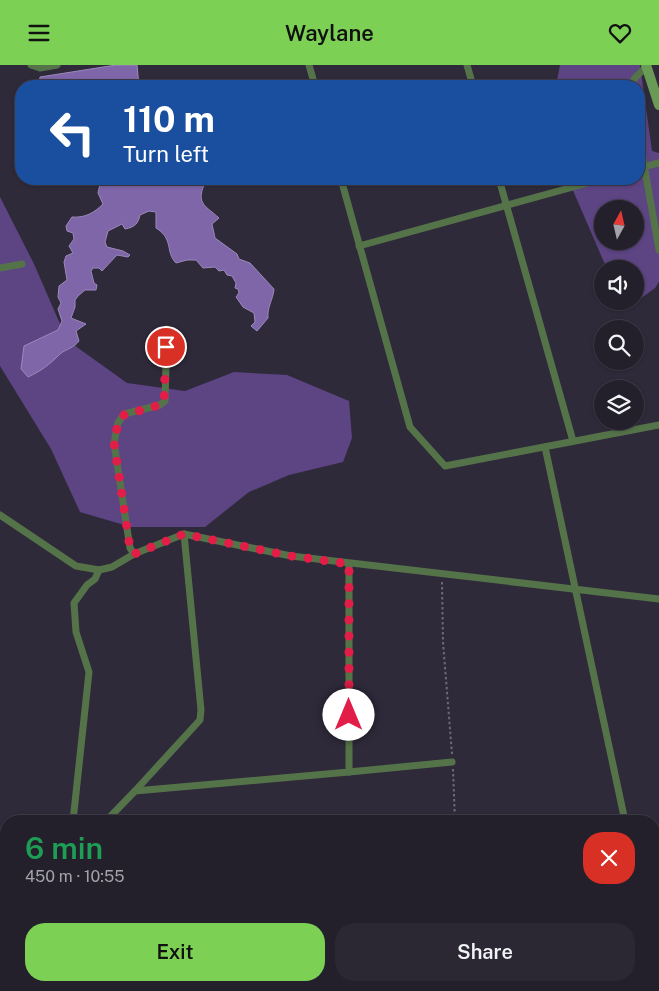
<!DOCTYPE html>
<html lang="en">
<head>
<meta charset="utf-8">
<style>
	:root { --surface:#23202c; --page:#2b2834; --text:#f1f3f6; --muted:#a3a3a9; --line:#403e48; --accent:#7cd155 }
	body { margin:0; font-family:"Public Sans",sans-serif; background:var(--page); color:var(--text); height:100vh; display:flex; flex-direction:column; font-size:19px; white-space:nowrap }
	* { box-sizing:border-box; margin:0 }
	p { font-size:16px; color:var(--muted) }
	.icon { flex:none; width:28px; height:28px; fill:none; stroke:currentColor; stroke-width:2; stroke-linecap:round; stroke-linejoin:round }
	.map { position:relative; flex:1; overflow:hidden }
	.side { position:absolute; left:0px; top:750px; width:660px; height:176px; display:flex; flex-direction:column; background:var(--surface); border-radius:20px 20px 0 0; box-shadow:0 1px 4px #0004,0 0 0 1px var(--line) }
	.side>* { flex:none }
	.guide { position:absolute; left:15px; top:15px; width:630px; height:105px; border-radius:20px; box-shadow:0 1px 4px #0004,0 0 0 1px var(--line); background:#1a4fa0; color:#fff; overflow:hidden }
	.needle { width:32px; rotate:8deg }
	.tools { position:absolute; left:594px; top:135px; display:grid; gap:10px }
	.tools a { display:grid; place-items:center; width:50px; height:50px; border-radius:50%; background:var(--surface); box-shadow:0 1px 4px #0004,0 0 0 1px var(--line); font-size:25px }
	.pin { position:absolute; display:grid; place-items:center; width:42px; height:42px; color:#fff; margin:-21px; border:2px solid #fff; border-radius:50%; box-shadow:0 1px 5px #0007 }
	.me { position:absolute; width:55px; margin:-28px; rotate:0deg; stroke-linejoin:round; filter:drop-shadow(0 0 4px #0008) }
	.turn { display:flex; align-items:center; gap:18px; height:105px; padding:0 25px; font-size:22px }
	.turn .icon { width:65px; height:65px; stroke-width:2.5 }
	.turn b { display:block; font-size:35px; line-height:42px }
	.round { display:grid; place-items:center; flex:none; width:52px; height:52px; border-radius:20px; background:var(--page) }
	.headline { display:flex; align-items:center; justify-content:space-between; height:85px; padding:0 25px }
	h1 { font-size:30px; font-weight:600; line-height:38px; color:#1e9e55 }
	.action { display:flex; gap:10px; margin-top:auto; padding:10px 25px }
	.action a { flex:1; height:58px; border-radius:20px; background:var(--accent); color:#111; font-size:20px; font-weight:600; line-height:58px; text-align:center }
	.action a+a { background:var(--page); color:var(--text) }
	header { display:flex; justify-content:space-between; align-items:center; height:65px; padding:0 25px; background:var(--accent); color:#111; font-size:22px; font-weight:600 }
	.map>svg:first-child { display:block }
	.built { fill:#393248 }
	.forest { fill:#5d4483; fill-rule:evenodd }
	.water { fill:#7e66a8; stroke:#9b89bb }
	.lines { fill:none; stroke-linecap:round; stroke-linejoin:round }
	.path { stroke:#6d6977; stroke-width:2; stroke-dasharray:2.5 2.5; stroke-linecap:butt }
	.lane { stroke:#557349; stroke-width:3 }
	.street { stroke:#557349; stroke-width:7 }
	.secondary { stroke:#6a9b56; stroke-width:10 }
	.route { stroke:#e11d48; stroke-width:9; stroke-dasharray:0 16.2 }
</style>
</head>
<body>
<header><svg class="icon" aria-label="menu" viewBox="0 0 24 24"><path d="M4 6h16M4 12h16M4 18h16"/></svg>Waylane<svg class="icon" aria-label="heart" viewBox="0 0 24 24"><path d="M12 20l-8-8c-3-5 5-10 8-4 3-6 11-1 8 4z"/></svg></header>
<div class="map">
<svg width="659" height="926" viewBox="0 0 659 926">
	<rect width="100%" height="100%" fill="#2f2a3a"/>
	<polygon class="built" points="6,864 6,920 250,920 259,926 0,926 0,865"/>
	<g class="forest">
		<path d="M560,0h80l12,86 7,2v129l-4,6 -30,22 -4,-9h14v-32h-28l-39,-90h71v-93h-83zM602,144h33v32h-33z"/>
		<polygon points="0,132 34,199 67,275 127,318 185,326 234,307 287,310 349,336 352,373 343,397 289,410 249,427 205,462 131,462 80,447 51,384 0,301"/>
	</g>
	<g class="water">
		<polygon points="116,0 137,0 139,21 39,21 40,12"/>
		<path d="M101,114h95l8,6c-8,19 2,21 15,33l-7,6 3,14 22,16 2,5 11,4 24,26c-1,11 -7,18 -6,29l-11,13 -6,-5 4,-4 -1,-9 -11,-6 -7,-10 3,-4 -1,-4 -3,-1 1,-5 -4,-7 -5,-1 -3,-5 -5,1 -4,-4 -12,1 -7,-8h-9l-11,3c-11,-11 -2,-24 -20,-35v-16l-7,-1 -9,4c-2,9 -5,12 -15,14l-3,-5 -14,7 -3,11 2,5 16,4 7,4 -2,2 -11,-2 -15,16 -3,-3h-6l-2,3 3,12 3,2 -1,5h-11l-7,6 -3,4v7l-4,11 15,6 -10,7 3,10c-5,7 -13,8 -19,13 -11,11 -19,17 -32,23l-7,-8 3,-23 34,-16 4,-9 -4,-12 3,-6 -3,-6 1,-11 8,-6 -3,-18 2,-6 7,-3 -4,-7 5,-7 -1,-6 -6,-2 -1,-5 6,-9c13,1 22,-4 31,-13l-5,-11z"/>
	</g>
	<g class="lines">
		<g class="path">
			<polyline points="442,517 443,577 452,689"/>
			<polyline points="453,704 455,756"/>
		</g>
		<g class="lane">
			<polyline points="0,908 6,908"/>
			<polyline points="206,920 207,926"/>
			<polyline points="231,920 232,926"/>
		</g>
		<g class="street">
			<polyline points="31,0 40,3 57,0"/>
			<polyline points="309,0 315,21"/>
			<polyline points="467,0 473,21"/>
			<polyline points="633,21 634,14 646,2"/>
			<polyline points="639,71 659,185"/>
			<polyline points="639,103 659,98"/>
			<polyline points="341,114 410,362 445,401 659,360"/>
			<polyline points="499,114 573,376"/>
			<polyline points="359,181 602,114"/>
			<polyline points="0,203 22,199"/>
			<polyline points="545,382 625,756"/>
			<polyline points="0,450 76,501 99,505 112,502 134,489 184,469 291,491 659,534"/>
			<polyline points="134,489 130,483 114,378 118,358 124,349 160,340 165,336 167,264"/>
			<polyline points="349,707 452,697"/>
			<polyline points="135,726 200,655 201,645 184,469"/>
			<polyline points="73,756 89,607 76,567 74,538 87,520 95,514 99,505"/>
			<polyline points="106,756 135,726 349,707 349,499"/>
			<polyline points="0,777 6,777"/>
			<polyline points="654,815 659,813"/>
			<polyline points="0,856 6,856"/>
			<polyline points="654,896 659,923"/>
			<polyline points="639,920 659,922"/>
		</g>
		<polyline class="secondary" points="646,0 659,40"/>
	</g>
	<g class="lines">
		<polyline class="route" points="166,282 164,336 160,340 124,350 118,358 114,378 130,483 134,489 184,469 291,491 349,499 349,650"/>
	</g>
</svg>
<div class="tools">
<a><svg class="needle" viewBox="-14 -14 28 28"><path d="M0-13l5 13h-10z" fill="#e53935"/><path d="M0 13l5-13h-10z" fill="#a3a3a9"/></svg></a>
<a><svg class="icon" aria-label="sound" viewBox="0 0 24 24"><path d="M4 9h4l5-4v14l-5-4H4zM17 9q2 3 0 6"/></svg></a>
<a><svg class="icon" aria-label="search" viewBox="0 0 24 24"><circle cx="10" cy="10" r="6"/><path d="M15 15l6 6"/></svg></a>
<a><svg class="icon" aria-label="layers" viewBox="0 0 24 24"><path d="M12 4l9 5-9 5-9-5zM3 14l9 5 9-5"/></svg></a>
</div>
<div class="pin" style="left:166px;top:282px;background:#d93025"><svg class="icon" aria-label="arrive" viewBox="0 0 24 24"><path d="M6 21V4h12l-3 4 3 4H6"/></svg></div>
<svg class="me" style="left:349px;top:650px" viewBox="-20 -20 40 40"><circle r="19" fill="#fff"/><path d="M0-13L10 11 0 6-10 11z" fill="#e11d48"/></svg>
<div class="guide">
<div class="turn"><svg class="icon" aria-label="left" viewBox="0 0 24 24"><path d="M17 20v-9H6M10 6l-5 5 5 5"/></svg><div><b>110 m</b>Turn left</div></div>
</div>
<section class="side">
<div class="headline"><div><h1>6 min</h1><p>450 m · 10:55</p></div><a class="round" style="background:#d93025;color:#fff"><svg class="icon" aria-label="close" viewBox="0 0 24 24"><path d="M6 6l12 12M18 6L6 18"/></svg></a></div>
<div class="action"><a>Exit</a><a>Share</a></div>
</section>
</div>
</body>
</html>
